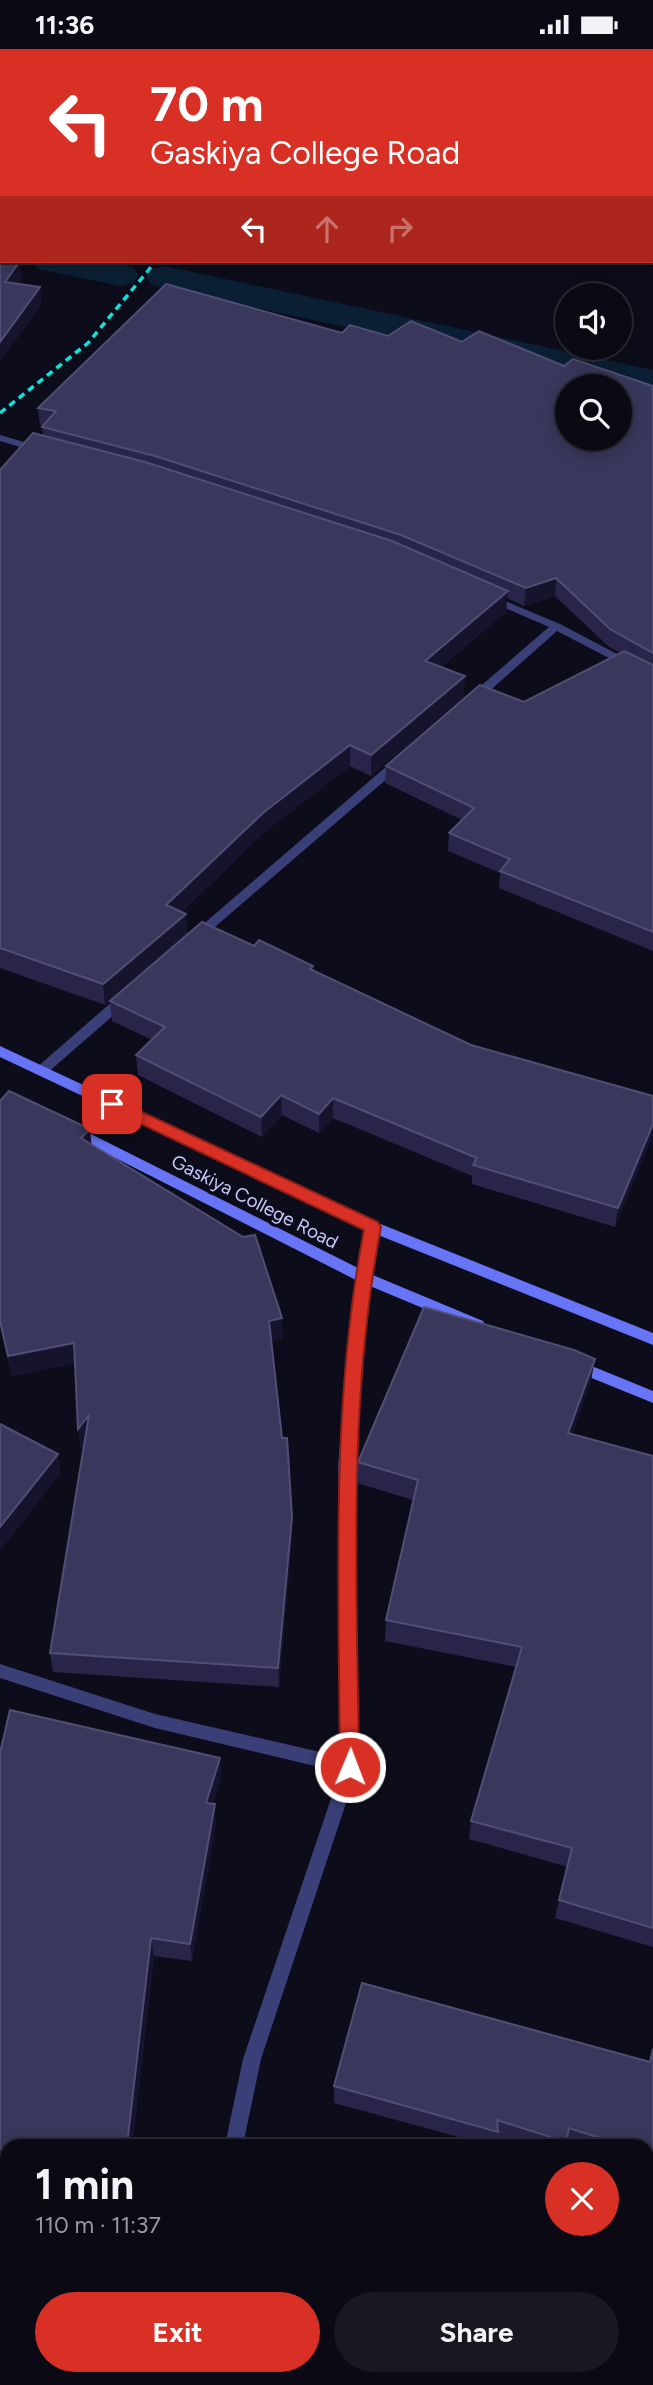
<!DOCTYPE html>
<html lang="en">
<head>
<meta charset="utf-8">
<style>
	:root { --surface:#0a0914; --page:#181722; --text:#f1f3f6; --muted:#999aa0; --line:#2a2a34; --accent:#d93025 }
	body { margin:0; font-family:Figtree,sans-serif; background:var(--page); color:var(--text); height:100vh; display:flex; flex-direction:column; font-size:26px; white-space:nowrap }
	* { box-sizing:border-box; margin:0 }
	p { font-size:23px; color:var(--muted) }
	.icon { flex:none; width:38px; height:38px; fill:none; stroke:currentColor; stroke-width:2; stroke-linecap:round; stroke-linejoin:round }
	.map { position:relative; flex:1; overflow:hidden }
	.details { position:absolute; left:0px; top:2090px; width:654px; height:247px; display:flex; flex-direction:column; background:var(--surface); border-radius:21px 21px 0 0; box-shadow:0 4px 18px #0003,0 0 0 2px var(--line) }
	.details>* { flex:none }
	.top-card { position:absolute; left:0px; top:0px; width:654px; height:214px; box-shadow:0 4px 18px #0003,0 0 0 2px var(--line); background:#d93025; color:#fff; overflow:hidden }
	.tools { position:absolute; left:555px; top:234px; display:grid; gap:14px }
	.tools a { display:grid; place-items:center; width:77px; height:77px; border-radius:50%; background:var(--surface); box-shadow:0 4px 18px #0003,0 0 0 2px var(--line); font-size:35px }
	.pin { position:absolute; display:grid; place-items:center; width:60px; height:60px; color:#fff; margin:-30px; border-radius:14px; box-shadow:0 4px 10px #0006 }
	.me { position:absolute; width:77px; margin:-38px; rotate:1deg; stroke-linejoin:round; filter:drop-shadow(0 0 5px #0008) }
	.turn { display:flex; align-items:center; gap:24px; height:147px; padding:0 35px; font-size:32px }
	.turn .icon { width:91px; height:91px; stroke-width:2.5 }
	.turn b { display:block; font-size:49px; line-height:60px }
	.lanes { display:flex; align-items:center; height:66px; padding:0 35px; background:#0003; justify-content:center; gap:35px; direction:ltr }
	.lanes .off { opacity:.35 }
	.round { display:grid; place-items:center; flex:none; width:74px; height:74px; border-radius:37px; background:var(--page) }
	.headline { display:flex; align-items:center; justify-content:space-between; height:119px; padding:0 35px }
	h1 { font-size:42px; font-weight:700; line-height:52px }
	.button { display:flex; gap:14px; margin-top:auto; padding:14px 35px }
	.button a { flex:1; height:80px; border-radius:42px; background:var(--accent); color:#fff; font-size:28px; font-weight:700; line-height:80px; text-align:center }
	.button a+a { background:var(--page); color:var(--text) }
	.status { display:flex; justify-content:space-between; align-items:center; height:49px; padding:0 35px; background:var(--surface); direction:ltr }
	.status svg { height:19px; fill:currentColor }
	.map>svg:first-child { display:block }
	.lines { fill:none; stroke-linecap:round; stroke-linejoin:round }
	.canal { fill:#0b1f34; fill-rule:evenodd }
	.minor { fill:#3a3f77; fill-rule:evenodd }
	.secondary { fill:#6674f5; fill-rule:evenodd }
	.rail { stroke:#0ee2dd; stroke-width:3.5; stroke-dasharray:7 5; stroke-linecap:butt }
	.wall { fill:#282548 }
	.shaded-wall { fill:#16142d }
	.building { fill:#39375b; stroke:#504e74; stroke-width:2; fill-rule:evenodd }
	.route { fill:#d93025; stroke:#8d1f18; stroke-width:2 }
	.labels { text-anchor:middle; stroke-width:7; stroke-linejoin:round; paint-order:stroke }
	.street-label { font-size:19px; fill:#c9c9fc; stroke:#0d0c1a }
</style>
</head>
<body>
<div class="status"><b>11:36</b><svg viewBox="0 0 49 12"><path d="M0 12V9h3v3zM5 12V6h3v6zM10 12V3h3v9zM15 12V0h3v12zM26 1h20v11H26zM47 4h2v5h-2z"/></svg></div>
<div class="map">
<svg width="653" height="2336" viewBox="0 0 653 2336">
	<rect width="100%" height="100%" fill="#0d0c1a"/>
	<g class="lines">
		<g class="canal">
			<polygon points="0,190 2,212 8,212 0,213"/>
			<polygon points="32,212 106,212 133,218 139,226 133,234 120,237 38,220"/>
			<polygon points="165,217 653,321 653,345 151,236 146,228 151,220"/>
		</g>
		<g class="minor">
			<polygon points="0,386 44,399 45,401 40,404 0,392"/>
			<polygon points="491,546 560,575 653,624 653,632 557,582 477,653 469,653 469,647 549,578 487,551 487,547"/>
			<polygon points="399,709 403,710 403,716 201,890 193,890 191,887 193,884 395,710"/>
			<polygon points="126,943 132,948 131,951 46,1025 36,1025 34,1022 36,1019 121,945"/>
			<polygon points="373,1173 378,1174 380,1178 370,1228 354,1416 358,1718 261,2010 243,2096 225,2096 243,2010 340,1723 155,1679 0,1629 0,1615 155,1665 342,1708 338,1416 356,1228 366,1178 368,1174"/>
			<polygon points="198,2329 218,2329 219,2336 199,2336"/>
		</g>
		<g class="secondary">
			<polygon points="0,997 378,1174 653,1284 653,1296 368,1182 0,1008"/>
			<polygon points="73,1076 368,1224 483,1272 485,1276 483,1280 473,1280 358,1232 68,1085 66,1081"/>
			<polygon points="577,1311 653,1342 653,1354 572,1321 570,1317 572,1313"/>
		</g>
		<polyline class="rail" points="0,364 88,294 156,212"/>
	</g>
	<g class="wall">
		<polygon points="342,284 388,287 462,293 653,337 653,902 499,839 500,824 448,802 449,784 462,771 385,734 386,717 524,653 620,604 608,597 555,547 524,557 507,549 506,563 441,618 464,647 371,727 350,717 263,784 182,863 186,865 187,886 254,897 313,917 313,922 471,996 653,1047 615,1178 472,1135 472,1127 333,1069 319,1084 282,1066 262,1088 138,1026 136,1006 152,991 112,972 110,952 185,887 105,956 0,919 0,421 43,386 42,378 43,377 40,376 38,359"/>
		<polygon points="0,1052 91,1095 283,1290 271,1292 292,1487 279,1638 53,1623 50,1604 84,1395 81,1400 78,1380 75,1314 12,1327 0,1276"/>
		<polygon points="595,1310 591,1331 572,1385 653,1407 653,1898 555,1869 559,1851 568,1818 469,1790 471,1772 516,1618 385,1592 386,1571 413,1451 357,1434 358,1413"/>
		<polygon points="0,1704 220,1709 221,1728 213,1755 216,1774 192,1912 154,1907 105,2331 131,2332 132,2336 0,2336"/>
		<polygon points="653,1997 653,2124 648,2122 648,2096 571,2096 566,2095 565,2096 525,2096 497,2088 495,2096 488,2096 334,2054 334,2037 649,2013"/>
	</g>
	<g class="shaded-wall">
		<polygon points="20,212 22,229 7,249 5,233"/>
		<polygon points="40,238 42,255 0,313 0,293"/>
		<polygon points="556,529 555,547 524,557 526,539"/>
		<polygon points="508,542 506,563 424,632 425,612"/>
		<polygon points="465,627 464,647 371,727 371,706"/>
		<polygon points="350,696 350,717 263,784 168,877 166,856 263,764"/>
		<polygon points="186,865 187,886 105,956 103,935"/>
		<polygon points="281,1046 282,1066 262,1088 261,1068"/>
		<polygon points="333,1049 333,1069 319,1084 319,1065"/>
		<polygon points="653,1075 653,1087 615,1178 618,1159"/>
		<polygon points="90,1080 92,1100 81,1089"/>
		<polygon points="282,1269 283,1290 270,1292 269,1272"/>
		<polygon points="74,1294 77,1314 12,1327 8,1307"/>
		<polygon points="595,1310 591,1331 565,1405 568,1384"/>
		<polygon points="89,1366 92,1386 81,1400 78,1380"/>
		<polygon points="58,1405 61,1424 0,1502 0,1478"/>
		<polygon points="292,1468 292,1487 279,1638 278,1619"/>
		<polygon points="220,1709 221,1728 207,1773 206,1754"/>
		<polygon points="215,1755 216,1774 192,1912 190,1895"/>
		<polygon points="151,1889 154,1907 132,2096 127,2096"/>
	</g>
	<g class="building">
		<polygon points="0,209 2,210 2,212 20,212 5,233 40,238 0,293"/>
		<path d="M166,235l176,49 8,-8 38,11 23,-15 51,21 17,-11 85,35 9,-7 80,27v267l-43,-24 -54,-51 -30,10 -125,-53 -246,-79 -113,-29 14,-16 -18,-3zM567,338h53v52h-53z"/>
		<polygon points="33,384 145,413 392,492 508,542 425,612 465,627 371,706 350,696 263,764 166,856 186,865 103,935 0,899 0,421"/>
		<polygon points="624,602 653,616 653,883 500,822 510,810 449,784 474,759 386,717 480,636 524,653"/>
		<polygon points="202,873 254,897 259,891 313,917 310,920 471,996 653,1047 653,1075 618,1159 473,1116 477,1109 333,1049 319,1065 281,1046 261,1068 136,1006 165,978 110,952"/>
		<polygon points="9,1042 90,1080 81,1089 243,1188 255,1186 282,1269 269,1272 282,1389 287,1389 292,1468 278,1619 50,1604 89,1366 78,1380 74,1294 8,1307 0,1272 0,1052"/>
		<polygon points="424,1258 574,1301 595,1310 568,1384 653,1407 653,1879 559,1851 572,1799 471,1772 522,1598 386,1571 418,1431 358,1413"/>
		<polygon points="0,1375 58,1405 0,1478"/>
		<polygon points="10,1661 220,1709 206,1754 215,1755 190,1895 151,1889 127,2096 7,2096 7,2329 100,2329 100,2330 131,2332 130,2336 0,2336 0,1704"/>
		<polygon points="362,1934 650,2013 653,2000 653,2107 648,2105 648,2096 621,2096 569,2079 566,2093 497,2071 498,2083 334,2037"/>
		<polygon points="648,2267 653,2267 653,2336 228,2336 228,2329 648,2329"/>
	</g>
	<path class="route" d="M112,1049l266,124 3,5c-34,177 -24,360 -22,540l-2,6 -7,2 -7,-2 -3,-6c-1,-179 -10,-361 24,-537l-257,-122 -3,-4 3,-4z"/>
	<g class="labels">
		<g class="street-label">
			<text transform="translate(255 1152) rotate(27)" y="7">Gaskiya College Road</text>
		</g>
	</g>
</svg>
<div class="tools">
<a><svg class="icon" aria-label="sound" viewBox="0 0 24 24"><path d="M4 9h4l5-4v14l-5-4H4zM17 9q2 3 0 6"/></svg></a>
<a><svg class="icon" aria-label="search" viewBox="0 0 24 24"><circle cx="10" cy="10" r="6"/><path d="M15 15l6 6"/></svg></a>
</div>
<div class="pin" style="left:112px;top:1055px;background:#d93025"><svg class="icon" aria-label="arrive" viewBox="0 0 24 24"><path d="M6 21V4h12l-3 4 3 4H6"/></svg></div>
<svg class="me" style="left:350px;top:1718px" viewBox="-20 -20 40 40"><circle r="17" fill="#d93025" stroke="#fff" stroke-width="3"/><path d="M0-11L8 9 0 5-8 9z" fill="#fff"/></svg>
<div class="top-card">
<div class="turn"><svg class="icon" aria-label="left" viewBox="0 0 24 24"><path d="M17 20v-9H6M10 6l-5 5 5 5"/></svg><div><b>70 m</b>Gaskiya College Road</div></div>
<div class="lanes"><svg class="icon" aria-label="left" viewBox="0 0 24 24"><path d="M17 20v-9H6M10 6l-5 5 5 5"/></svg><svg class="icon off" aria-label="ahead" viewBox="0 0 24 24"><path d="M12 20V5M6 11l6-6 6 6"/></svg><svg class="icon off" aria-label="right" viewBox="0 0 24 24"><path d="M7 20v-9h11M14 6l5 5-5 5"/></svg></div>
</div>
<section class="details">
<div class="headline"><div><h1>1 min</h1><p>110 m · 11:37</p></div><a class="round" style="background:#d93025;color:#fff"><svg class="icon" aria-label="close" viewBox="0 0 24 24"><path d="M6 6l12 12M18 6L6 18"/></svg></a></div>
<div class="button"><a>Exit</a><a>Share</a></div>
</section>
</div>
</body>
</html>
